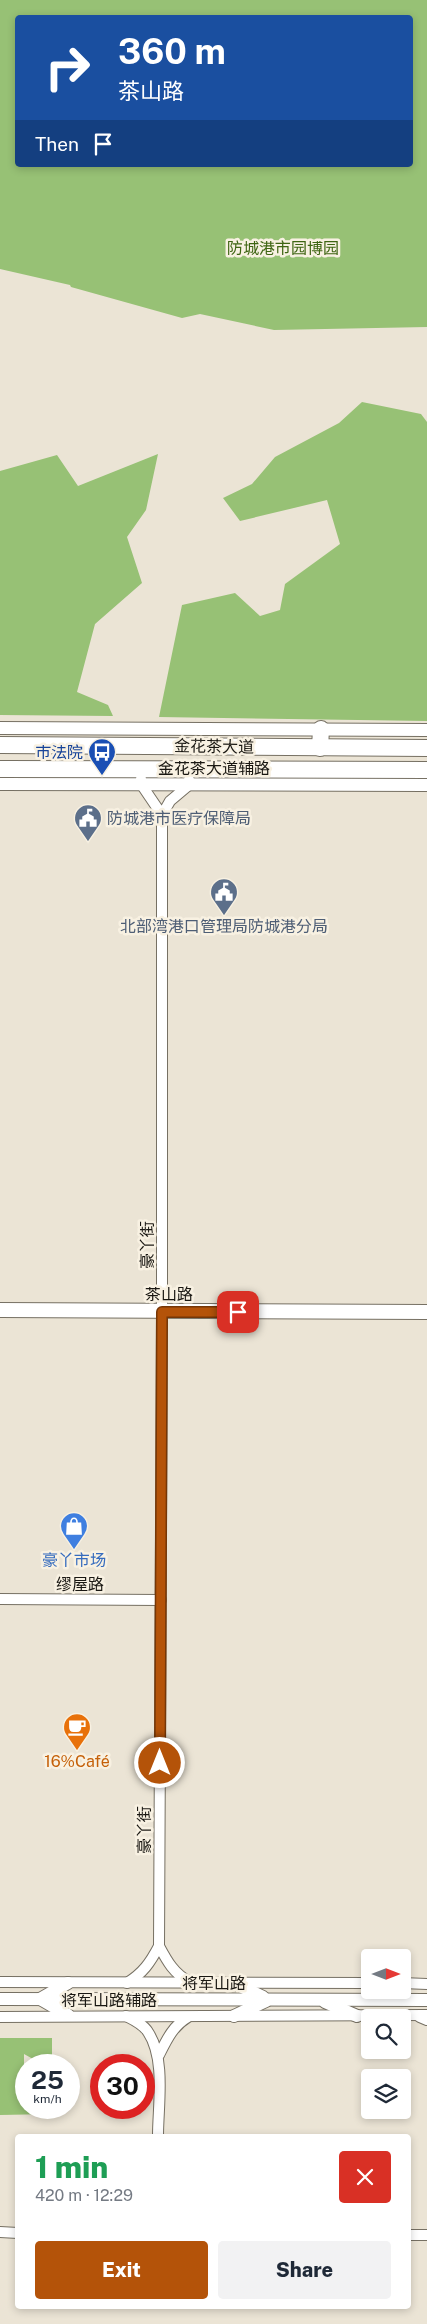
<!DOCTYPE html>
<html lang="en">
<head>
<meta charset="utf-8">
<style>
	:root { --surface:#fff; --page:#f2f2f3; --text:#1f2937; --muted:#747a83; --accent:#b45309 }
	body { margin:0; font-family:"Public Sans","Noto Sans SC",sans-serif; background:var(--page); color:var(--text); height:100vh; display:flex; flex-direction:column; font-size:19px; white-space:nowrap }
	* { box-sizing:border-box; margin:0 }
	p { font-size:16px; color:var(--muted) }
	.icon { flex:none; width:28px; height:28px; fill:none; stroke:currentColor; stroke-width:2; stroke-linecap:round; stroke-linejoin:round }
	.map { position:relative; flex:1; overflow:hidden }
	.details { position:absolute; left:15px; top:2134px; width:396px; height:175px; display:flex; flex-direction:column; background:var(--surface); border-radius:5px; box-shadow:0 2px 8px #0003 }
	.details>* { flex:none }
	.hud { position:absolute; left:15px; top:15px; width:398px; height:152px; border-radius:5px; box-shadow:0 2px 8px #0003; background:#1a4fa0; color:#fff; overflow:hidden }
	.needle { width:32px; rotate:90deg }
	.buttons { position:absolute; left:361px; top:1949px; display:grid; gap:10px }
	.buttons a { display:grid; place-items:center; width:50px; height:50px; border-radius:5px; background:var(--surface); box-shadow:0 2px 8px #0003; font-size:25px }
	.speed { position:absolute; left:15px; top:2054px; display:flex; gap:10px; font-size:25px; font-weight:700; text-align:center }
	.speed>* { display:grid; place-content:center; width:65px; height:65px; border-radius:50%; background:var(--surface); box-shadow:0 2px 8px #0003; line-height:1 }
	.speed small { font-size:12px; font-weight:400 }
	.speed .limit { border:8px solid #d22; background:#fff; color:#111 }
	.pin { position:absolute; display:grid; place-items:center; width:42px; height:42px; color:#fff; margin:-21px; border-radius:10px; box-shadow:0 2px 8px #0006 }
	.me { position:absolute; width:55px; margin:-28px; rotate:0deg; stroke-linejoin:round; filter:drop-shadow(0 0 4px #0008) }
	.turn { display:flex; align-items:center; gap:18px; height:105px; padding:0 20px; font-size:22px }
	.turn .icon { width:65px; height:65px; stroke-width:2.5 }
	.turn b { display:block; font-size:35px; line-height:42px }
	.then { display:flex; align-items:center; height:48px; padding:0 20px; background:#0003; gap:10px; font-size:19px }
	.round { display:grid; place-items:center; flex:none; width:52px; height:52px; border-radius:5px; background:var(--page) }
	.summary { display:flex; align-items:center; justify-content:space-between; height:85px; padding:0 20px }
	h1 { font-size:30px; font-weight:800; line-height:38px; color:#1e9e55 }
	.action { display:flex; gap:10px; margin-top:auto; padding:10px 20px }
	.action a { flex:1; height:58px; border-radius:5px; background:var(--accent); color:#fff; font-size:20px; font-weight:800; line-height:58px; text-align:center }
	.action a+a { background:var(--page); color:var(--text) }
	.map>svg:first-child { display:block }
	.green { fill:#97c175; fill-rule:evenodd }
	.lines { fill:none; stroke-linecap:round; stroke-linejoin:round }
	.minor-casing { stroke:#767063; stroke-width:12 }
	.tertiary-casing { stroke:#767063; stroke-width:14 }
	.secondary-casing { stroke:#767063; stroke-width:16 }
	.trunk-casing { stroke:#767063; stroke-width:18 }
	.minor { stroke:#fff; stroke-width:10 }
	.tertiary { stroke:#fff; stroke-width:12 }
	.secondary { stroke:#fff; stroke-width:14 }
	.trunk { stroke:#fff; stroke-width:16 }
	.route-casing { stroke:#753606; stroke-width:12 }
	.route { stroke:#b45309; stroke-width:9 }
	.labels { text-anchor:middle; stroke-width:5; stroke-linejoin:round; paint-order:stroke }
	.park-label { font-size:16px; fill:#3e6513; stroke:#f8f1e2 }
	.street-label { font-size:16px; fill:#191712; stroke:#f8f1e2 }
	.transit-label { font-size:16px; fill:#164399; stroke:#f8f1e2; text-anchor:end }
	.service-label { font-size:16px; fill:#4e5e75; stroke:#f8f1e2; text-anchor:start }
	.shop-label { font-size:16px; fill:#366cbe; stroke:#f8f1e2 }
	.food-label { font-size:16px; fill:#c56008; stroke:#f8f1e2 }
</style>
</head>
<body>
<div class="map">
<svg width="427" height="2324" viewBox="0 0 427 2324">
	<rect width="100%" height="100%" fill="#ebe4d5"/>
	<g class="green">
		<path d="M0,0h427v327l-153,3 -74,-16 -18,4 -111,-31 -1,-2 -70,-16zM18,18h392v147h-392z"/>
		<polygon points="362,402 421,414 427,422 427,721 159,717 182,605 235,593 260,616 280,610 285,584 340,544 327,500 240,521 223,498 252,484 275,457 339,423"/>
		<polygon points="158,454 146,510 127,537 142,583 95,624 77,692 108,705 113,716 0,715 0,471 57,455 78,486"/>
		<polygon points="0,2038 52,2038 52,2065 38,2065 33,2059 24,2054 24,2101 26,2100 26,2108 52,2108 52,2114 0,2115"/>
	</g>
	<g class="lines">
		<g class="minor-casing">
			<g id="minor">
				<polyline points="141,779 141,784 162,815 170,801 189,785 189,780"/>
				<polyline points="0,1599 161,1600"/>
				<path d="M159,1946c8,15 15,28 31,36"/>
				<polyline points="0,1982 370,1983"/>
				<path d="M127,1983c16,-10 23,-20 32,-37l3,-634v-497"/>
				<polyline points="402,1983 427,1984"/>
				<path d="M126,2016c8,4 17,8 22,16 18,27 10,73 10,104"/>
				<polyline points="0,2017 426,2015"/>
				<path d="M159,2055c8,-16 14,-29 29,-38"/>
				<polyline points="0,2232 18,2233"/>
				<polyline points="409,2235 427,2235"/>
			</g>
		</g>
		<g class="tertiary-casing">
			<g id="tertiary">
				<polyline points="0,728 427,730"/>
				<polyline points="0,784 427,785"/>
				<polyline points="234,1983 263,1997"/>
				<polyline points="0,1999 427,2000"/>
				<polyline points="40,1999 68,1983"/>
				<polyline points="42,2000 68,2015"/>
				<polyline points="325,2002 357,2016"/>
				<polyline points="234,2016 266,2001"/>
				<polyline points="420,2016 427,2019"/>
			</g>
		</g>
		<g class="secondary-casing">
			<polyline id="secondary" points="0,1310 427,1312"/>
		</g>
		<g class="trunk-casing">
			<g id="trunk">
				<polyline points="0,745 427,748"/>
				<polyline points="320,748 321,729"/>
				<polyline points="0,769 427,770"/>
			</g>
		</g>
		<use href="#minor" class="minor"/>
		<use href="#tertiary" class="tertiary"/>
		<use href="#secondary" class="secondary"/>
		<use href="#trunk" class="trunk"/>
	</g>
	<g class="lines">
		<g class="route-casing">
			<polyline id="route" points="160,1763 162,1312 238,1312"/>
		</g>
		<use href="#route" class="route"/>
	</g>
	<defs>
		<g id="bus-pin" transform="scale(1.4375)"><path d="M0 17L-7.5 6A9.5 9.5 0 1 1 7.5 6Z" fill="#1a4fb4" stroke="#f8f1e2"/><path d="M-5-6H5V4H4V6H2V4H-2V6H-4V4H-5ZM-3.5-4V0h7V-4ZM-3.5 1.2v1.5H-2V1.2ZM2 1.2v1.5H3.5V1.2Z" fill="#fff"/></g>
		<g id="civic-pin" transform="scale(1.4375)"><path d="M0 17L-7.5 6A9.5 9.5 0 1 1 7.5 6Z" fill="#5c6f8a" stroke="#f8f1e2"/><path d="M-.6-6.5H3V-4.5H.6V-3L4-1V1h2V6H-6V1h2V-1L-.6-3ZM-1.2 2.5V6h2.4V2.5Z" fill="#fff"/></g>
		<g id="shop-pin" transform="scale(1.4375)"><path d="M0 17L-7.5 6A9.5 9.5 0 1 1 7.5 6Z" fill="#3f7fe0" stroke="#f8f1e2"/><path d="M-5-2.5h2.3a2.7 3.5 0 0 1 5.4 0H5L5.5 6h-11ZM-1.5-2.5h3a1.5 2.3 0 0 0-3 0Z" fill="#fff"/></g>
		<g id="cafe-pin" transform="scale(1.4375)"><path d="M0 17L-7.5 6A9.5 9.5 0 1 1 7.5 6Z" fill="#e8710a" stroke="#f8f1e2"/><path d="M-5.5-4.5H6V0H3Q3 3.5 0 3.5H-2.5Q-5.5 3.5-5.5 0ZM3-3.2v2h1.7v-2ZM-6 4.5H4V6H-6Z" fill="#fff"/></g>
	</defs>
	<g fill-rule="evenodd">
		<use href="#bus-pin" x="102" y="752"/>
		<use href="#civic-pin" x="88" y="818"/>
		<use href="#civic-pin" x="224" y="892"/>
		<use href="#shop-pin" x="74" y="1526"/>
		<use href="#cafe-pin" x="77" y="1727"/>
	</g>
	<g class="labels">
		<g class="park-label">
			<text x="283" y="254">防城港市园博园</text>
		</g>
		<g class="street-label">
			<text transform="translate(214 746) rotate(1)" y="6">金花茶大道</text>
			<text x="214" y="774">金花茶大道辅路</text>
			<text transform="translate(147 1245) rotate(-90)" y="6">豪丫街</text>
			<text x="169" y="1300">茶山路</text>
			<text x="80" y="1590">缪屋路</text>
			<text transform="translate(144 1830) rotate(-90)" y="6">豪丫街</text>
			<text x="214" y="1989">将军山路</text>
			<text x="109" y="2006">将军山路辅路</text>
		</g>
		<g class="transit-label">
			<text x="83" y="758">巿法院</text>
		</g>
		<g class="service-label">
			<text x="107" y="824">防城港市医疗保障局</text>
			<text x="224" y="932" text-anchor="middle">北部湾港口管理局防城港分局</text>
		</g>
		<g class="shop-label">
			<text x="74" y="1566">豪丫市场</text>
		</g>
		<g class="food-label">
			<text x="77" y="1767">16%Café</text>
		</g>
	</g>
</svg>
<div class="buttons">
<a><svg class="needle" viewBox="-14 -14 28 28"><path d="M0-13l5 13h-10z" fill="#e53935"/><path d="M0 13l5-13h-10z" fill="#747a83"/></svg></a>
<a><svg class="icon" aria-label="search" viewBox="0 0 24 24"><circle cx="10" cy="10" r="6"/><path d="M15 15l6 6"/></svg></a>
<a><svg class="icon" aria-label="layers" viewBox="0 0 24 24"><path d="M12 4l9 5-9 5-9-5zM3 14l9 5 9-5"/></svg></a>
</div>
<div class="speed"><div>25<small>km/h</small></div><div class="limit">30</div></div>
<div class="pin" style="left:238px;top:1312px;background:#d93025"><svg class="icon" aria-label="arrive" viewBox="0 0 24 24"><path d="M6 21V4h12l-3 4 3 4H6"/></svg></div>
<svg class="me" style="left:160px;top:1763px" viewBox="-20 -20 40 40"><circle r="17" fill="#b45309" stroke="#fff" stroke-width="3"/><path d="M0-11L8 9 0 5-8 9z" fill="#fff"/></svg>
<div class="hud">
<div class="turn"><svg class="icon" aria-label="right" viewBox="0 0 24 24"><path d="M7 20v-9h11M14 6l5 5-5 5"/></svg><div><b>360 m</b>茶山路</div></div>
<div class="then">Then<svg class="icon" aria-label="arrive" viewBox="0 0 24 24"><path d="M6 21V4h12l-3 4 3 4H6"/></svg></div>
</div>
<section class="details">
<div class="summary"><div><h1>1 min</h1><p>420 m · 12:29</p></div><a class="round" style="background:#d93025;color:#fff"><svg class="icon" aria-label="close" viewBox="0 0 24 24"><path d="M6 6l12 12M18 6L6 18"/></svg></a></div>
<div class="action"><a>Exit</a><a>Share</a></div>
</section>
</div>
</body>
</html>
